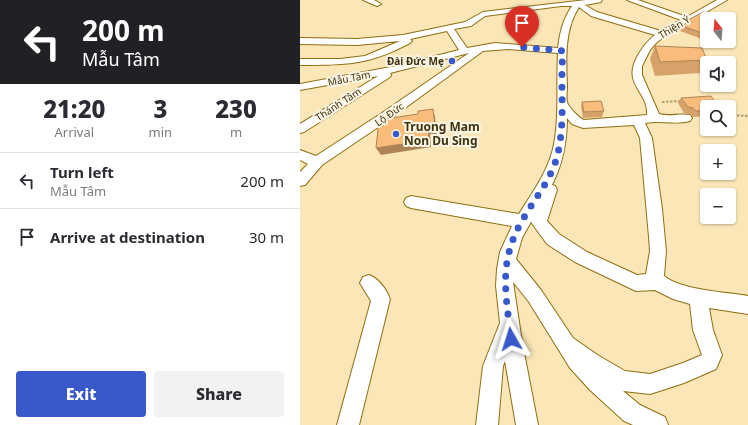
<!DOCTYPE html>
<html lang="en">
<head>
<meta charset="utf-8">
<style>
	:root { --surface:#fff; --page:#f2f2f3; --text:#2b2b33; --muted:#7c7c81; --line:#e1e1e2; --accent:#3958c9 }
	body { margin:0; font-family:"Noto Sans",sans-serif; background:var(--page); color:var(--text); height:100vh; display:flex; flex-direction:column; font-size:15px; white-space:nowrap }
	* { box-sizing:border-box; margin:0 }
	p { font-size:13px; color:var(--muted) }
	.icon { flex:none; width:22px; height:22px; fill:none; stroke:currentColor; stroke-width:2; stroke-linecap:round; stroke-linejoin:round }
	.map { position:relative; flex:1; overflow:hidden }
	.side { display:flex; flex-direction:column; background:var(--surface); width:300px }
	.side>* { flex:none }
	.guide { background:#202124; color:#fff; overflow:hidden }
	.needle { width:26px; rotate:343deg }
	.controls { position:absolute; left:400px; top:12px; display:grid; gap:8px }
	.controls a { display:grid; place-items:center; width:36px; height:36px; border-radius:4px; background:var(--surface); box-shadow:0 1px 3px #0004; font-size:20px }
	.pin { position:absolute; display:grid; place-items:center; width:34px; height:34px; color:#fff; margin:-41px -17px; border-radius:50% 50% 50% 0; rotate:-45deg; box-shadow:0 0 4px #0007 }
	.pin .icon { rotate:45deg }
	.me { position:absolute; width:44px; margin:-22px; rotate:354deg; stroke-linejoin:round; filter:drop-shadow(0 0 3px #0008) }
	.turn { display:flex; align-items:center; gap:14px; height:84px; padding:0 16px; font-size:18px }
	.turn .icon { width:52px; height:52px; stroke-width:2.5 }
	.turn b { display:block; font-size:28px; line-height:34px }
	.eta { display:flex; justify-content:space-evenly; align-items:center; height:68px; text-align:center }
	.eta b { font-size:24px; font-weight:800; line-height:28px }
	.button { display:flex; gap:8px; margin-top:auto; padding:8px 16px }
	.button a { flex:1; height:46px; border-radius:4px; background:var(--accent); color:#fff; font-size:16px; font-weight:800; line-height:46px; text-align:center }
	.button a+a { background:var(--page); color:var(--text) }
	ul { padding:0; list-style:none }
	li { display:flex; align-items:center; gap:12px; height:56px; padding:0 16px; border-top:1px solid var(--line) }
	li div { flex:1 }
	li b { display:block; font-size:15px }
	li em { font-style:normal }
	main { display:flex; flex:1; min-height:0 }
	.map>svg:first-child { display:block }
	.lines { fill:none; stroke-linecap:round; stroke-linejoin:round }
	.minor-casing { stroke:#8e6e11; stroke-width:2 }
	.path { stroke:#ad9c72; stroke-width:2; stroke-dasharray:2.5 1.5; stroke-linecap:butt }
	.minor { fill:#fff; fill-rule:evenodd }
	.wall { fill:#d6a26a }
	.shaded-wall { fill:#ae8456 }
	.building { fill:#f9bc7b; stroke:#ae8456 }
	.route { stroke:#3958c9; stroke-width:7; stroke-dasharray:0 12.6 }
	.poi-dot { fill:#3958c9; stroke:#fbf5e5; stroke-width:1.5 }
	.labels { text-anchor:middle; stroke-width:4; stroke-linejoin:round; paint-order:stroke }
	.far-street-label { font-size:10px; fill:#40320f; stroke:#fbf5e5 }
	.far-poi-label { font-size:10px; font-weight:bold; fill:#40320f; stroke:#fbf5e5; text-anchor:end }
	.poi-label { font-size:12px; font-weight:bold; fill:#40320f; stroke:#fbf5e5; text-anchor:start }
</style>
</head>
<body>
<main>
<section class="side">
<div class="guide">
<div class="turn"><svg class="icon" aria-label="left" viewBox="0 0 24 24"><path d="M17 20v-9H6M10 6l-5 5 5 5"/></svg><div><b>200 m</b>Mẫu Tâm</div></div>
</div>
<div class="eta">
<div><b>21:20</b><p>Arrival</p></div>
<div><b>3</b><p>min</p></div>
<div><b>230</b><p>m</p></div>
</div>
<ul>
<li><svg class="icon" aria-label="left" viewBox="0 0 24 24"><path d="M17 20v-9H6M10 6l-5 5 5 5"/></svg><div><b>Turn left</b><p>Mẫu Tâm</p></div><em>200 m</em></li>
<li><svg class="icon" aria-label="arrive" viewBox="0 0 24 24"><path d="M6 21V4h12l-3 4 3 4H6"/></svg><div><b>Arrive at destination</b></div><em>30 m</em></li>
</ul>
<div class="button"><a>Exit</a><a>Share</a></div>
</section>
<div class="map">
<svg width="448" height="425" viewBox="0 0 448 425">
	<rect width="100%" height="100%" fill="#fae6b7"/>
	<g class="lines">
		<g class="minor-casing">
			<g id="minor">
				<polygon points="63,0 74,0 81,4 77,6"/>
				<path d="M286,0h16l-1,2 -16,3 12,7 64,19 20,-11 -54,-20h11l49,17 30,-17h10l-62,36 -9,7 -6,7 -8,16v9l17,39c10,3 21,-1 31,1l2,3 -2,3c-15,4 -30,-1 -45,2l7,15 10,71 4,42 -2,25c17,14 61,16 84,20v18l-39,-6 4,22 9,25 -6,14 -32,14 -34,11 -27,-3 17,14 25,12 3,8h-35l-9,-4 -34,-31 -20,-22 -41,-66 -16,-20 9,60 16,83h-22l-11,-64 -2,5 -5,59h-22l7,-59 17,-43 -4,-37 1,-17 3,-17 12,-26 -101,-18 -5,-2 -2,-4 2,-4 5,-2 108,18c13,-21 28,-41 34,-65 7,-31 3,-65 5,-96l-50,-4 -25,2 -93,68 -68,46 -17,20 -5,1v-14l8,-8 -8,-4v-10l16,6 66,-43 87,-60 -79,20 1,2 -1,2 -86,55 -4,1v-9l78,-48 -78,14v-6l96,-18 63,-16 -12,-19 -37,8 2,2 -2,2c-41,22 -64,22 -110,22v-6h40l25,-3 35,-15 -43,4 -57,-1v-6l57,1 46,-4 62,-13 18,-10zM261,6h11c-9,13 -12,26 -14,42l-63,-5 -28,5 -13,-19 17,-3 14,-10zM279,7l12,9 64,19c-8,6 -13,13 -18,22 -15,28 12,35 10,58l-63,5c-5,-2 -15,-12 -17,-18 -1,-4 0,-11 0,-16 -1,-26 -3,-56 12,-79zM267,118l5,6 11,4 51,-3 6,13 9,99 1,14 -4,23 -9,1 -50,-23 -28,-18 -12,-13 10,-31 -2,-4 -3,-1c11,-22 15,-43 15,-67zM233,218l-2,4 16,22 28,18 61,29 19,-1 18,9 17,5 3,26 9,25 -19,8 -33,11 -25,-3 -26,-15 -26,-18 -32,-48 -25,-31 6,-21z"/>
				<path d="M69,275c10,4 17,14 21,24l-31,126h-22l34,-124 -11,-18 3,-6z"/>
			</g>
		</g>
		<g class="path">
			<polyline points="412,101 415,101 420,107"/>
			<polyline points="362,102 381,101"/>
			<polyline points="429,115 448,116"/>
		</g>
		<use href="#minor" class="minor"/>
	</g>
	<g class="wall">
		<polygon points="407,19 407,36 402,39 380,31 382,26 387,22 388,20"/>
		<polygon points="355,46 407,60 400,73 355,76 350,59"/>
		<polygon points="381,98 407,107 407,116 393,117 390,114 384,113 378,103"/>
		<polygon points="282,102 304,111 302,117 283,118 281,107"/>
	</g>
	<g class="shaded-wall">
		<polygon points="407,32 407,36 402,39 405,34"/>
		<polygon points="133,109 135,117 137,134 130,134 131,147 81,155 76,148 128,127"/>
	</g>
	<g class="building">
		<polygon points="403,12 411,15 418,15 427,19 407,19 407,32 405,34 382,26 389,21 388,20"/>
		<polygon points="355,46 402,48 407,60 360,62"/>
		<polygon points="411,96 419,107 407,107 407,111 396,111 393,108 388,107 381,98"/>
		<polygon points="301,101 304,111 284,112 282,102"/>
		<polygon points="133,109 135,126 128,127 129,140 76,148 79,120 118,114 118,111"/>
	</g>
	<g class="lines">
		<path class="route" d="M211,339c-5,-45 -13,-77 11,-118 14,-25 32,-44 37,-73 6,-32 1,-65 4,-97l-41,-4"/>
	</g>
	<g class="poi-dot">
		<circle cx="152" cy="61" r="4"/>
		<circle cx="96" cy="134" r="4"/>
	</g>
	<g class="labels">
		<g class="far-street-label">
			<text transform="translate(374 27) rotate(-31)" y="4">Thiện Ý</text>
			<text transform="translate(49 78) rotate(-11)" y="4">Mẫu Tâm</text>
			<text transform="translate(38 104) rotate(-33)" y="4">Thánh Tâm</text>
			<text transform="translate(89 114) rotate(-35)" y="4">Lộ Đức</text>
		</g>
		<g class="far-poi-label">
			<text x="144" y="65">Đài Đức Mẹ</text>
		</g>
		<g class="poi-label">
			<text x="104" y="131">Truong Mam<tspan x="104" dy="14">Non Du Sing</tspan></text>
		</g>
	</g>
</svg>
<div class="controls">
<a><svg class="needle" viewBox="-14 -14 28 28"><path d="M0-13l5 13h-10z" fill="#e53935"/><path d="M0 13l5-13h-10z" fill="#7c7c81"/></svg></a>
<a><svg class="icon" aria-label="sound" viewBox="0 0 24 24"><path d="M4 9h4l5-4v14l-5-4H4zM17 9q2 3 0 6"/></svg></a>
<a><svg class="icon" aria-label="search" viewBox="0 0 24 24"><circle cx="10" cy="10" r="6"/><path d="M15 15l6 6"/></svg></a>
<a>+</a>
<a>−</a>
</div>
<div class="pin" style="left:222px;top:47px;background:#d93025"><svg class="icon" aria-label="arrive" viewBox="0 0 24 24"><path d="M6 21V4h12l-3 4 3 4H6"/></svg></div>
<svg class="me" style="left:211px;top:339px" viewBox="-20 -20 40 40"><path d="M0-17L14 15 0 8-14 15z" fill="#3958c9" stroke="#fff" stroke-width="4"/></svg>
</div>
</main>
</body>
</html>
